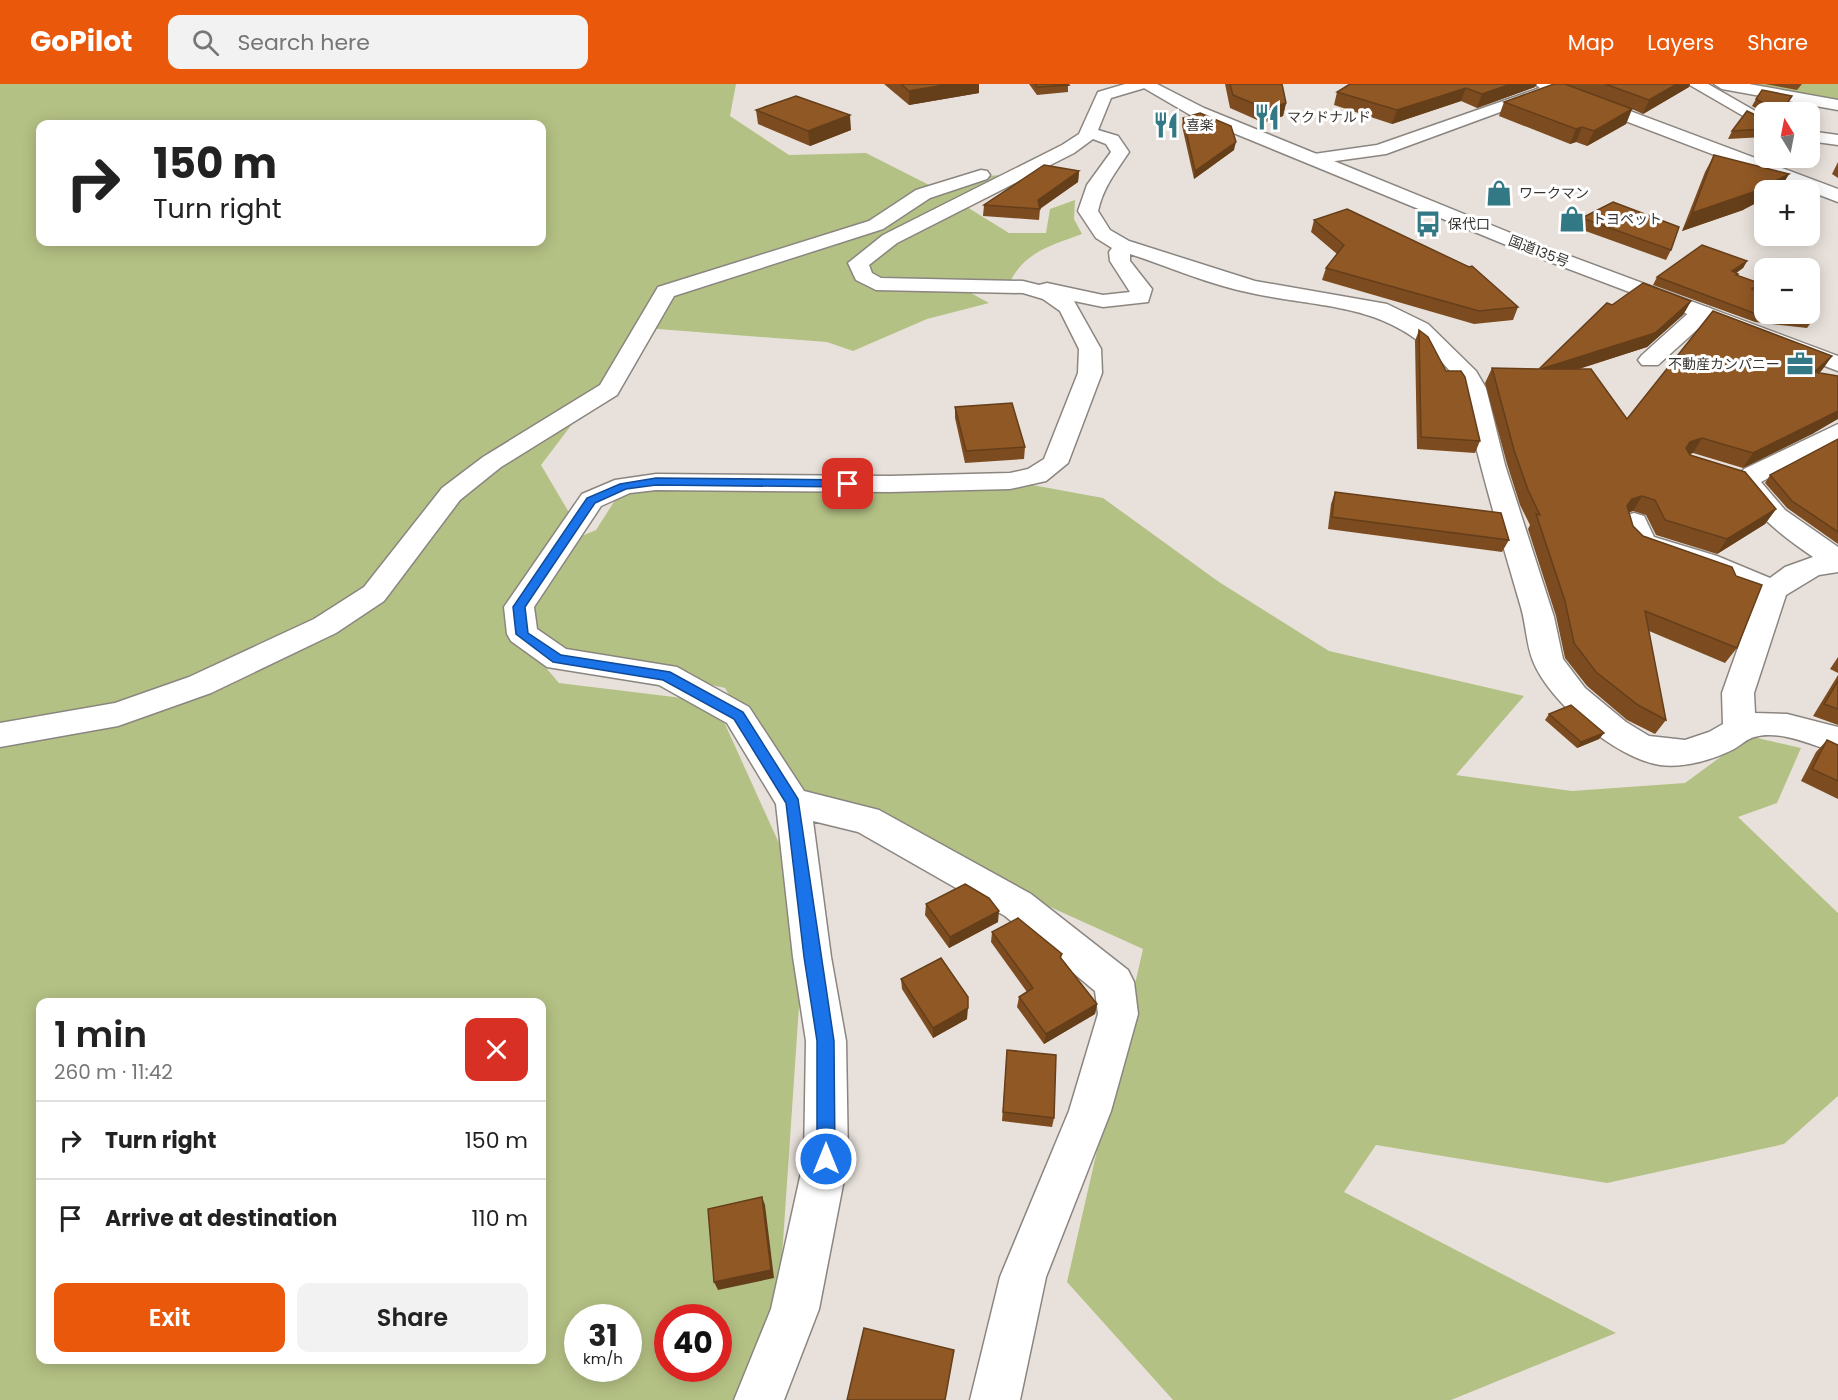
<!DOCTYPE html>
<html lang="en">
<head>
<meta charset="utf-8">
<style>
	:root { --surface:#fff; --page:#f2f2f2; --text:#222; --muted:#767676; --line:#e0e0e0; --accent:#ea580c }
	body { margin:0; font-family:Poppins,"Noto Sans JP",sans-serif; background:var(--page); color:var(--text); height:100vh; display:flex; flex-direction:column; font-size:22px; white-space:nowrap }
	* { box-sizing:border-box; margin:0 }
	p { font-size:20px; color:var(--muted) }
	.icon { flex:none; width:33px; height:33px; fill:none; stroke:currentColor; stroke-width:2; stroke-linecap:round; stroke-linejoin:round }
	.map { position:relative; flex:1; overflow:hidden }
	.sheet { position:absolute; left:36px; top:914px; width:510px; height:366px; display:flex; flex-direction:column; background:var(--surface); border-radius:12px; box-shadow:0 3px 15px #0003 }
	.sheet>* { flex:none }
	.top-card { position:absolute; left:36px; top:36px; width:510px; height:126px; border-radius:12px; box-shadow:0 3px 15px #0003; background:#fff; color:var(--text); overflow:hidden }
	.needle { width:39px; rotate:350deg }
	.fabs { position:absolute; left:1754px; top:18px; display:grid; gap:12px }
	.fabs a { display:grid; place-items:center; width:66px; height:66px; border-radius:12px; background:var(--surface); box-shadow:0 3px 15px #0003; font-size:30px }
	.speed { position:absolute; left:564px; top:1220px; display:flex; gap:12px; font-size:30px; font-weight:700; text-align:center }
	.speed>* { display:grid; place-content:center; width:78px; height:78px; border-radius:50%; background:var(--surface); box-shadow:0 3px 15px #0003; line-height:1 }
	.speed small { font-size:15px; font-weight:400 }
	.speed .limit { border:9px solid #d22; background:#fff; color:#111 }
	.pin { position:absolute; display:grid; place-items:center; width:51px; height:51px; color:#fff; margin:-26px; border-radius:12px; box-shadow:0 3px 9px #0006 }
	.me { position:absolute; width:66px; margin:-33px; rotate:0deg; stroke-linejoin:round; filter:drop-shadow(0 0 4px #0008) }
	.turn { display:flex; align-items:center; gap:21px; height:126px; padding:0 18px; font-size:27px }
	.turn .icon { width:78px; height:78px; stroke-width:2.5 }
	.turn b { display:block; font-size:42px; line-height:51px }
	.round { display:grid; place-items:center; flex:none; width:63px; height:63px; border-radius:12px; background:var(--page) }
	.overview { display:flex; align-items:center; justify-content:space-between; height:102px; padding:0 18px }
	h1 { font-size:36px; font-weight:600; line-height:45px }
	.button { display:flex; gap:12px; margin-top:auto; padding:12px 18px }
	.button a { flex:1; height:69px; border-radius:12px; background:var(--accent); color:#fff; font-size:24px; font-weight:600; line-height:69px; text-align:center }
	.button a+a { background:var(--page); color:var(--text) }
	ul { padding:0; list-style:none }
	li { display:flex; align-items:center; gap:18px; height:78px; padding:0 18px; border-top:2px solid var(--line) }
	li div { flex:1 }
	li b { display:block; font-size:22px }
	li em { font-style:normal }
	header { display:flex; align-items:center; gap:36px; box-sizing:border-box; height:84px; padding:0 30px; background:var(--accent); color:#fff }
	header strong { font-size:28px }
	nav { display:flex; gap:33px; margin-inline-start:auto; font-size:21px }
	.search { width:420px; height:54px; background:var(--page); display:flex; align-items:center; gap:15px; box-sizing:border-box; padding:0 21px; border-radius:12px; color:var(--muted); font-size:22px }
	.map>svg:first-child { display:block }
	.green { fill:#b4c184; fill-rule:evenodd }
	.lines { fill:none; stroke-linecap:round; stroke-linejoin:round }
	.minor-casing { stroke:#8b8580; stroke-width:3 }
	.highway-casing { stroke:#8b8580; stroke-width:3 }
	.minor { fill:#fff; fill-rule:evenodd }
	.highway { fill:#fff; fill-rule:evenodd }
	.wall { fill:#7c4c20 }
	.shaded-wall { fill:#653e1a }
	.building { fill:#905825; stroke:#653e1a; stroke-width:1.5 }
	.route { fill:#1a73e8; stroke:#114b97; stroke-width:1.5 }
	.labels { text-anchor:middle; stroke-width:6; stroke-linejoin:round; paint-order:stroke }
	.far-poi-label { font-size:14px; fill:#363431; stroke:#fff; text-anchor:start }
	.far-street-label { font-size:14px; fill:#363431; stroke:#fff }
</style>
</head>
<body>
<header>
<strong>GoPilot</strong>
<div class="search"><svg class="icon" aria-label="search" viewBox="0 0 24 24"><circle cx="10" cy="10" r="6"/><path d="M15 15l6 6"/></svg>Search here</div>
<nav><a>Map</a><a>Layers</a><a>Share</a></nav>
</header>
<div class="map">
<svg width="1838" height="1316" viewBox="0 0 1838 1316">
	<rect width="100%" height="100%" fill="#e8e1db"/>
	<g class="green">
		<path d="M0,0h736l-6,32 59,39 77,-2 71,36 42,-12 21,-2 -46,24 55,34h37l4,-24 25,-9 -1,19 8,15c-29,11 -56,17 -71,46l-44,2 2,10 20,11 -62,16 -74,32 -26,-9 -182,-14 -104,137 33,56 -16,25 38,-16 28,-44 386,-5 93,17 116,84 110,69 195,45 -68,79 116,16 113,-8 64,-47 52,12 -24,55 -39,14 100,96v183l-54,48 -177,39 -231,-38 -32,47 272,141 -165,67h-278l-106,-118 76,-333 -234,-106 -116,-41 -68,-114 -59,-13 -108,-16 -54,-40 55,64 156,19 91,201 -31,457 -28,40h-747zM40,40h502v118h-502zM40,918h502v357h-502zM578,1233h50v51h-50zM668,1233h50v51h-50z"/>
		<polygon points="1744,0 1838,0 1838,16"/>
	</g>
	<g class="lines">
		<g class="minor-casing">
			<g id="minor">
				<path d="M1125,0h25l-2,3 -37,11 -13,32 20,6 11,16c-13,20 -26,35 -31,59l12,19 19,11 126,40 132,23 41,20 48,47 10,17 19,77 49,152 9,42 22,29 41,34 23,14 36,4 24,-8 14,-8 -1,-31 35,-99 -60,-24 -63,-21 -8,-9 -6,-18 4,-6 10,-3 10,3 10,21 63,19 53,22 15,-11 28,-10c-32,-22 -59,-43 -79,-76l10,-12 94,-45v17l-77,41 24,28 53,37v25l-19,3 -33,20 -32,98 1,20 32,1 51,13v26c-24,-7 -58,-24 -84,-16 -7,2 -13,8 -20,12 -21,11 -50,19 -74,16 -44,-7 -111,-63 -127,-104 -7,-17 -7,-39 -13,-57 -21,-72 -42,-143 -58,-216 -5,-11 -14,-19 -22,-28 -56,-58 -116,-51 -189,-67 -41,-8 -81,-26 -121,-39v7l22,28 -4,13 -45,5 -29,-6 27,48 1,24 -34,90 -22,18 -36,8 -120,3 -234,-2 -26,3 -29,13 -67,101 3,22 29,20 111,18 72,40 55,84 75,19 152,84 97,76 6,12 4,32 -27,97 -65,166 -26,123h-50l30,-123 69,-166 29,-97 -3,-23 -90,-75 -147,-84 -45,-11 18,136 15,84 2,118 -29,150 -35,91h-50l37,-91 33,-150 2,-118 -13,-84 -17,-153 -49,-81 -68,-38 -112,-18 -36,-26 -4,-7 -3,-27 78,-113 33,-14 41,-6 234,2 120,-3 18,-4 16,-10 34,-86 1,-24 -19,-38 -17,-12 -20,-6 -147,-3 -20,-10 -8,-17 35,-28 179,-90 17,-11 19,-42zM1093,55l13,5 5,8 -24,33 -9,26 18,27 16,10 -3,4 1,9 20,31 -27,3 -56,-12 -8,2 -16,-4 -142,-3 -9,-5 -3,-8 28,-22 177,-90z"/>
				<polygon points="1535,0 1558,0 1838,105 1838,118 1552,9 1386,70 1314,80 1305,75 1314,70 1377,61 1540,4"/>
				<polygon points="1688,0 1708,0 1764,32 1764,44"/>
				<polygon points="1714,0 1749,0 1838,16 1838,26 1722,5"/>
				<polygon points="1809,47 1838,51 1838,61 1809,57"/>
				<polygon points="981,86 987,87 990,91 987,95 930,114 883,145 674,212 617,311 501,383 460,416 384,517 336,549 211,609 118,642 0,663 0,639 115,619 189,593 314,535 364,503 442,404 483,373 600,301 658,203 869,137 916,106"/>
				<polygon points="1702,222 1710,224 1713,229 1710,234 1658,281 1642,281 1638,276 1642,271 1694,224"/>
			</g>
		</g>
		<g class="highway-casing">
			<polygon id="highway" points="1137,0 1157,0 1204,24 1535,159 1838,272 1838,287 1521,167 1192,32"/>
		</g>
		<use href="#minor" class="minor"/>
		<use href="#highway" class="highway"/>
	</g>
	<g class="wall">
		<polygon points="884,0 979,0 979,9 909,21"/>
		<polygon points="1029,0 1068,0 1068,8 1037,11"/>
		<polygon points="1225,0 1282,0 1286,19 1283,32 1264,39 1230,24"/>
		<polygon points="1350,0 1535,3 1477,24 1461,17 1392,40 1334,21 1337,8"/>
		<polygon points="1554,0 1690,0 1689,3 1643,30 1632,25 1626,40 1587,62 1576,58 1570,60 1499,32 1504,18"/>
		<polygon points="1765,0 1802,0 1797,6"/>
		<polygon points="1756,15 1788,19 1782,28 1764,28 1764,29 1752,22"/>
		<polygon points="756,26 851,46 810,62 758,40"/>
		<polygon points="1183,34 1234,66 1194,95 1182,42"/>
		<polygon points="1764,35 1764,53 1728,55 1732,47"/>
		<polygon points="1714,71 1789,90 1779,106 1764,106 1743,126 1682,147 1705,88"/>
		<polygon points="1838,78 1838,94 1832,90"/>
		<polygon points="1079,87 1078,98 1040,125 1039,136 983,132 984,121"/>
		<polygon points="1582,134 1671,166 1666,176 1577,144"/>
		<polygon points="1314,136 1518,223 1513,236 1474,240 1322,196 1326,184 1337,170 1311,148"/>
		<polygon points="1747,177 1743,184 1736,189 1737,192 1755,206 1812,237 1807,244 1755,238 1653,201 1657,193"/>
		<polygon points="1691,217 1683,231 1647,263 1579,285 1627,335 1832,272 1822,286 1819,289 1814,349 1743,384 1693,369 1690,370 1776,425 1765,440 1717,470 1656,451 1646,431 1633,427 1629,428 1633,442 1737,564 1725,579 1649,547 1666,636 1655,650 1627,636 1587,602 1565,574 1556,532 1528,445 1530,441 1520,421 1507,380 1485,299 1492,284 1539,285 1612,221"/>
		<polygon points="1419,246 1480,357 1475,369 1417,365 1415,257"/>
		<polygon points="955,323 1025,363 1024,375 965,379 955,334"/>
		<polygon points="1838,355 1838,460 1787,424 1765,399 1770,391"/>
		<polygon points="1335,408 1509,456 1502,468 1328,445 1331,420"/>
		<polygon points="1838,573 1838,589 1830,585"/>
		<polygon points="1838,591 1838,641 1813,632"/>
		<polygon points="1549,630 1604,649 1599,655 1577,664 1545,636"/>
		<polygon points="1827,656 1838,661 1838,715 1801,697 1816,668"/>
		<polygon points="926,820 998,838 949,864 925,831"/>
		<polygon points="992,848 1062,870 1061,874 1097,920 1095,930 1044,960 1017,923 1019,913 1027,908 991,858"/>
		<polygon points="901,895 967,935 933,954 902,905"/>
		<polygon points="1007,966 1054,1034 1052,1043 1002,1037"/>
		<polygon points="359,1275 382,1275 364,1278"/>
	</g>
	<g class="shaded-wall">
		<polygon points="950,0 979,0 979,9 909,21 909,7"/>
		<polygon points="1511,0 1537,0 1535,3 1477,24 1482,10"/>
		<polygon points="1677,0 1690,0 1689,3 1643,30 1649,16"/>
		<polygon points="1466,4 1461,17 1392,40 1397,26"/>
		<polygon points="1286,19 1283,32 1264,39 1266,25"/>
		<polygon points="1632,25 1626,40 1587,62 1594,47"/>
		<polygon points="850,31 851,46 810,62 808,47"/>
		<polygon points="1582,43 1576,58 1570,60 1576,45"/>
		<polygon points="1236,58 1234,66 1194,95 1195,87"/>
		<polygon points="1079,87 1078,98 1039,125 1038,116"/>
		<polygon points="1789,90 1779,106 1764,106 1764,115 1743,126 1682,147 1692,129"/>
		<polygon points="1747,177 1743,184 1728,195 1732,187"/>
		<polygon points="1691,217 1683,231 1647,263 1534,299 1541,285"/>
		<polygon points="1832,272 1822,286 1804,303 1814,288"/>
		<polygon points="1838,327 1838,335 1814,349 1743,384 1753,369"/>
		<polygon points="1702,354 1693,369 1681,373 1677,379 1690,358"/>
		<polygon points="1642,412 1633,427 1623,430 1627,422 1632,415"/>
		<polygon points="1776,425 1765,440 1717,470 1727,455"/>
		<polygon points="1604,649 1599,655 1577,664 1581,658"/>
		<polygon points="999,827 998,838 949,864 950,853"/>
		<polygon points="1097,920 1095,930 1044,960 1046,950"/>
		<polygon points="968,924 967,935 933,954 933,944"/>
		<polygon points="762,1113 765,1121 774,1194 718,1206 714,1198"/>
	</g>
	<g class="building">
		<polygon points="901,0 950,0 909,7"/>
		<polygon points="1035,0 1068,0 1069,1 1037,3"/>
		<polygon points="1230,0 1282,0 1286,19 1266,25 1233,11"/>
		<polygon points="1350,0 1511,0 1482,10 1466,4 1397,26 1337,8"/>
		<polygon points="1554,0 1565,0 1632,25 1594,47 1582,43 1576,45 1504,18"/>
		<polygon points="1605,0 1677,0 1649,16"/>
		<polygon points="1762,6 1792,12 1781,28 1769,28 1769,22 1756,15"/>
		<polygon points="796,12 850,31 808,47 756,26"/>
		<polygon points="1747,27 1764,35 1764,45 1732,47"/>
		<polygon points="1200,29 1231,42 1236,58 1195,87 1183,34"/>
		<polygon points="1714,71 1789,90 1753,108 1692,129"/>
		<polygon points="1044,81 1079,87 1038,116 1040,125 984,121"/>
		<polygon points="1613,118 1679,143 1671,166 1582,134"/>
		<polygon points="1347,125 1469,183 1472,182 1518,223 1479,227 1326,184 1344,161 1314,136"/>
		<polygon points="1702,161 1747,177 1732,187 1738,190 1736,191 1759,199 1752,205 1764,208 1764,230 1809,230 1809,222 1814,224 1812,237 1759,231 1657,193"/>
		<polygon points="1643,199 1691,217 1655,249 1541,285 1591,285 1627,335 1713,227 1832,272 1814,288 1838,292 1838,327 1824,334 1753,369 1702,354 1690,358 1686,364 1690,371 1745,388 1776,425 1727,455 1665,436 1655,416 1642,412 1632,415 1627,422 1633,442 1643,452 1732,483 1736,492 1762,501 1737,564 1645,527 1666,636 1638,621 1596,588 1574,559 1565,517 1536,430 1540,431 1528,406 1514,366 1492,284 1539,285 1607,219 1612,221"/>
		<polygon points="1419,246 1428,253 1446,287 1461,287 1465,293 1480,357 1421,353"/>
		<polygon points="1012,319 1025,363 966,367 955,323"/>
		<polygon points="1838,355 1838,448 1792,417 1770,391"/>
		<polygon points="1335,408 1501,429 1509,456 1332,433"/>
		<polygon points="1838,597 1838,625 1824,620"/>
		<polygon points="1571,621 1604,649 1581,658 1549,630"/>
		<polygon points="1827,656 1838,661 1838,697 1812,685"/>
		<polygon points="965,800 989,814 999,827 950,853 926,820"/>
		<polygon points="1018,834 1062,870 1060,873 1097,920 1046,950 1019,913 1033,904 992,848"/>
		<polygon points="941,874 968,913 968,924 933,944 901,895"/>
		<polygon points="1007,966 1056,971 1054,1034 1003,1028"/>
		<polygon points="762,1113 771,1186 714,1198 708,1125"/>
		<polygon points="864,1244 954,1266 945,1316 847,1316"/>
	</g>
	<polygon class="route" points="656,394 848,396 854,400 848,403 656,401 626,405 595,419 525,523 528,549 561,571 670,588 743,628 798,715 834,957 835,1075 832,1081 826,1084 820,1081 817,1075 817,957 804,873 786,719 734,635 663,596 553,578 516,550 513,523 587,414 620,400"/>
	<defs>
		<g id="restaurant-bare" transform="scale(2.07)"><path d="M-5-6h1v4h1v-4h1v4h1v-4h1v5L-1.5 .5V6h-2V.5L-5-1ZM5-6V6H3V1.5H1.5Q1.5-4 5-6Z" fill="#327985" stroke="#fff" stroke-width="2.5" paint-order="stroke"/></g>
		<g id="shop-bare" transform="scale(2.07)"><path d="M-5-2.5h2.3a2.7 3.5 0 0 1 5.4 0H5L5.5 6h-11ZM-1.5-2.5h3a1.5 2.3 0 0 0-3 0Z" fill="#327985" stroke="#fff" stroke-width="2.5" paint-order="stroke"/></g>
		<g id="bus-bare" transform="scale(2.07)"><path d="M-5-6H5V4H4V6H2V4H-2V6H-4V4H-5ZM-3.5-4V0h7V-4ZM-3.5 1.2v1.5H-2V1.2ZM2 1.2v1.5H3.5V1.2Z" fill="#327985" stroke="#fff" stroke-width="2.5" paint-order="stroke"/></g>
		<g id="office-bare" transform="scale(2.07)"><path d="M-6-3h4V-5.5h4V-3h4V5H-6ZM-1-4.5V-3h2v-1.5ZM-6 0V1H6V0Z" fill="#327985" stroke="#fff" stroke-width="2.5" paint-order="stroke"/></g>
	</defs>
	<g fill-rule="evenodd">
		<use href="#restaurant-bare" x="1267" y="33"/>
		<use href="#restaurant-bare" x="1166" y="41"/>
		<use href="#shop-bare" x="1499" y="109"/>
		<use href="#shop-bare" x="1572" y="135"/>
		<use href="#bus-bare" x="1428" y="140"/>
		<use href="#office-bare" x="1800" y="280"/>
	</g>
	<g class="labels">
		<g class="far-poi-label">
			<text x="1287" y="38">マクドナルド</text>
			<text x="1186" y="46">喜楽</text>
			<text x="1519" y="114">ワークマン</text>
			<text x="1592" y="140">トヨペット</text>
			<text x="1448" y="145">保代口</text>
			<text x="1780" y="285" text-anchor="end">不動産カンパニー</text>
		</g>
		<g class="far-street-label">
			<text transform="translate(1539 167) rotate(21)" y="5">国道135号</text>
		</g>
	</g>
</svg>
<div class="fabs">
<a><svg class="needle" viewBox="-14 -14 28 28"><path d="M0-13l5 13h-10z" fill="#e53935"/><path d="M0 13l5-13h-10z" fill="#767676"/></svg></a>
<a>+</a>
<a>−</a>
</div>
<div class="speed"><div>31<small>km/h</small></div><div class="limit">40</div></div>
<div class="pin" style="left:848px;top:400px;background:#d93025"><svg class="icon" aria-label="arrive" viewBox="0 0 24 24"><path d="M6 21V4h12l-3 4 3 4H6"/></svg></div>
<svg class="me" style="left:826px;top:1075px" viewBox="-20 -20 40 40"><circle r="17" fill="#1a73e8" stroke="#fff" stroke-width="3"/><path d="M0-11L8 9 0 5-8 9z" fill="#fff"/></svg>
<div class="top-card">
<div class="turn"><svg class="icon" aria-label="right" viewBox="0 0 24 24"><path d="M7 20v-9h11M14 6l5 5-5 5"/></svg><div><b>150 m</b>Turn right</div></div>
</div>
<section class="sheet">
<div class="overview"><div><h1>1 min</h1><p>260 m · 11:42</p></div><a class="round" style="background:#d93025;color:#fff"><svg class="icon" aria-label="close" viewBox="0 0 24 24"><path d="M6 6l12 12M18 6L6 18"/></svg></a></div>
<ul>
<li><svg class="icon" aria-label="right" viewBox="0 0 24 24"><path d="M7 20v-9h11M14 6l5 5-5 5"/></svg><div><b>Turn right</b></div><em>150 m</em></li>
<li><svg class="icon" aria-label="arrive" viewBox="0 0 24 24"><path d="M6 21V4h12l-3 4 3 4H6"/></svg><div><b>Arrive at destination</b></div><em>110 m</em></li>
</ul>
<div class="button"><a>Exit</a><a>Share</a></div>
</section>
</div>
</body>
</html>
